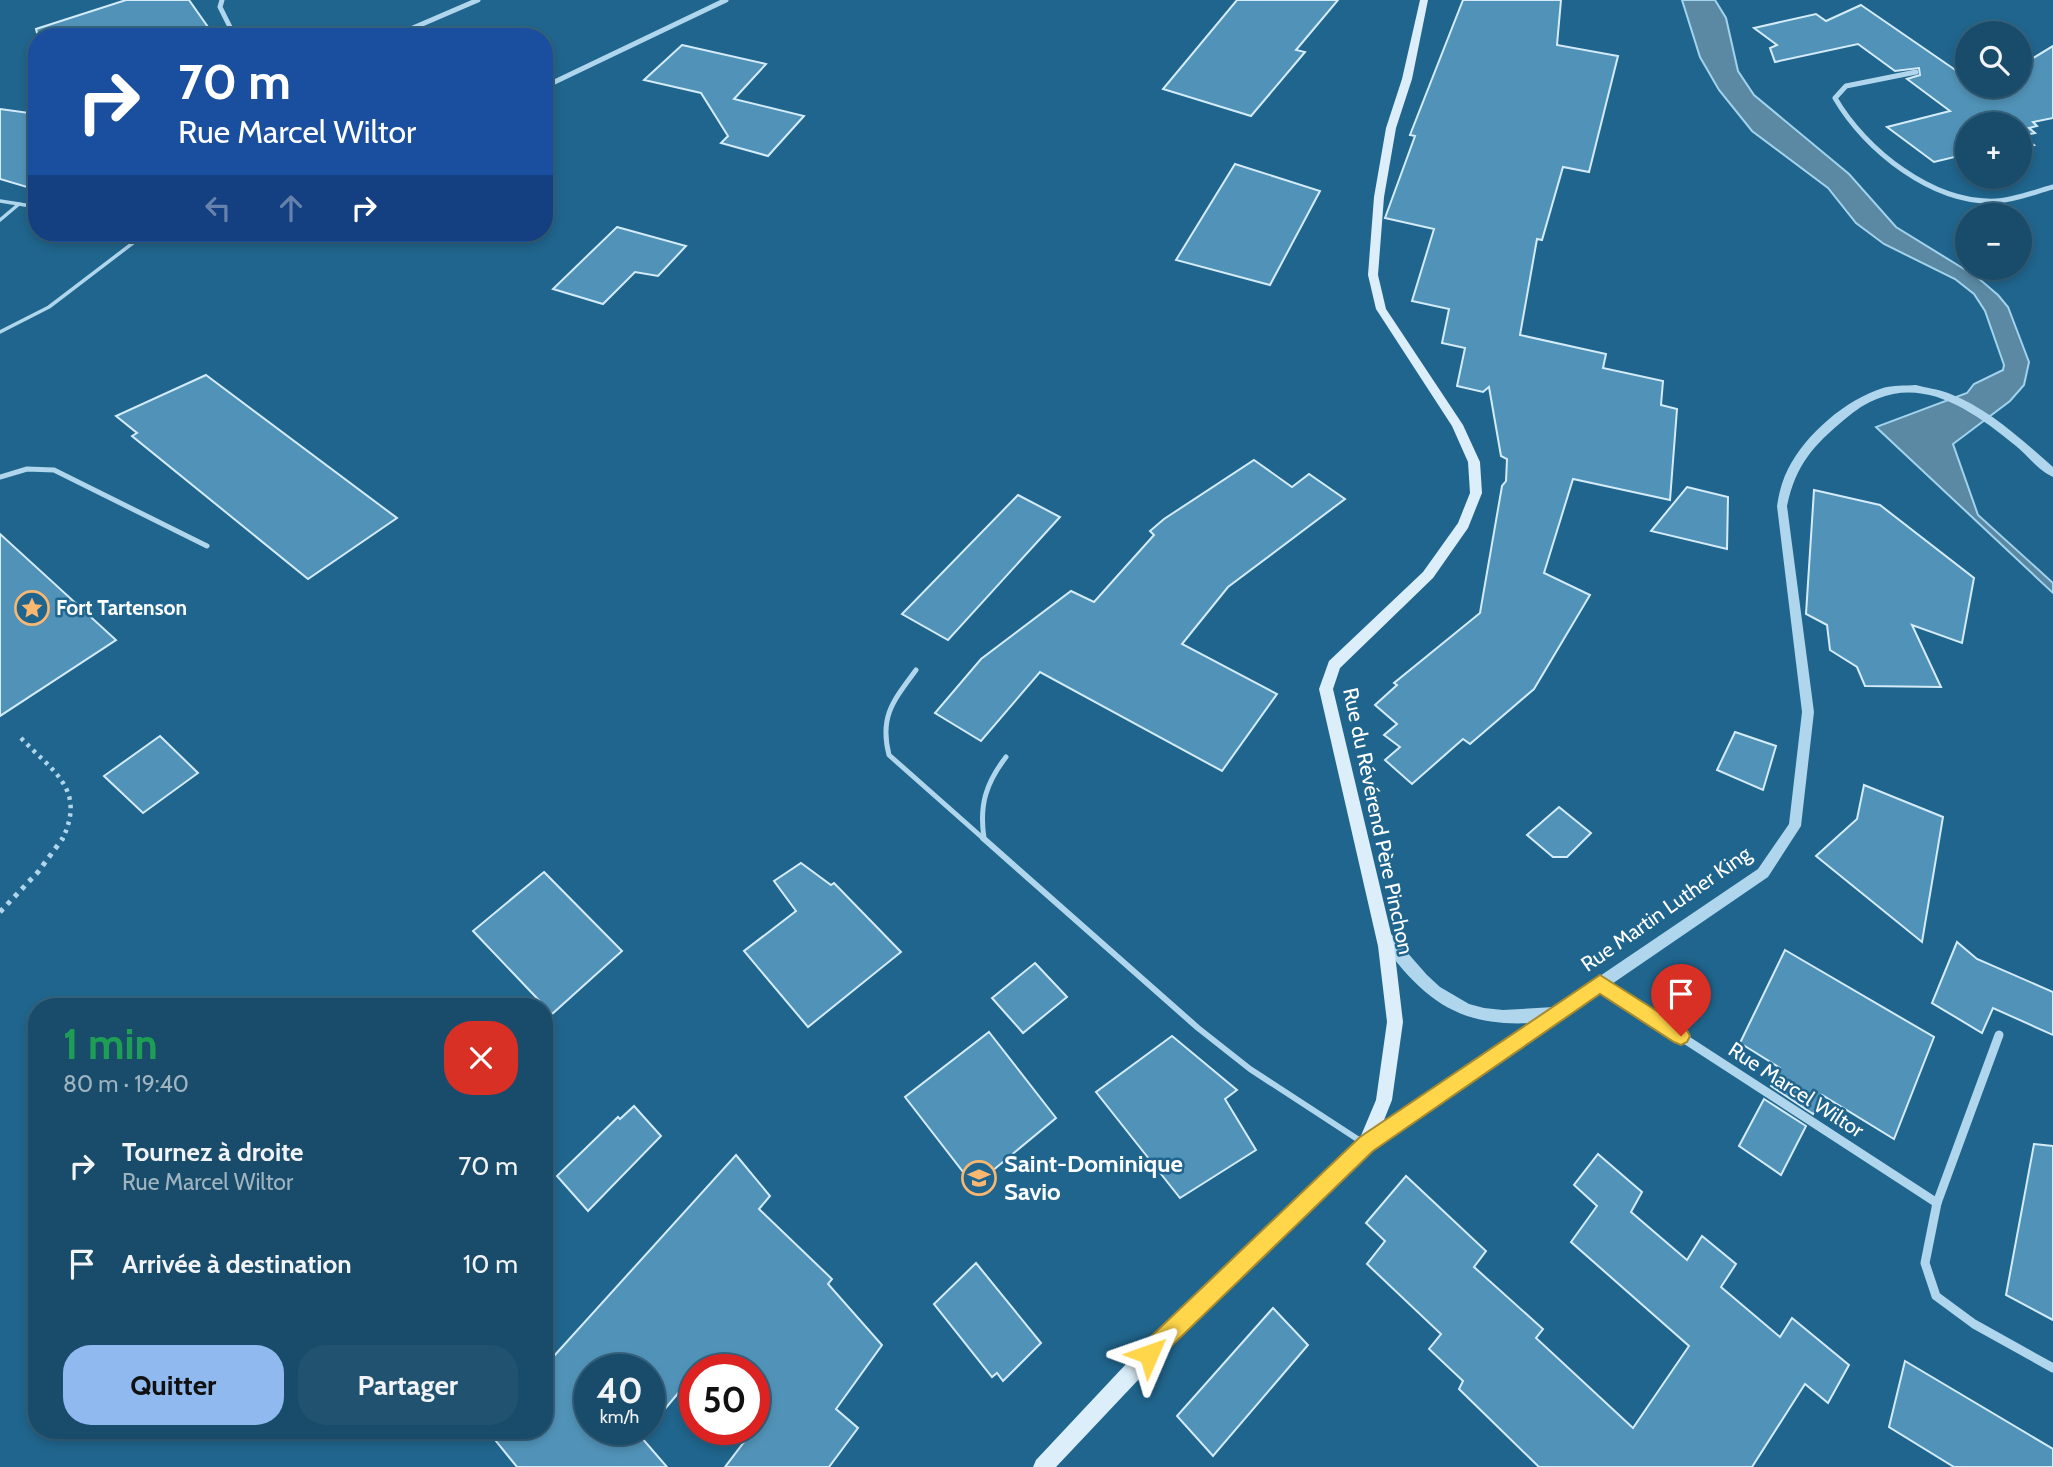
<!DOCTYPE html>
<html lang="fr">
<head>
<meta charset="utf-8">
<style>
	:root { --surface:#184c6a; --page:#215370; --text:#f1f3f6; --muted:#9fb4c1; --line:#36637e; --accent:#90b9f0 }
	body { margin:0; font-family:Cabin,sans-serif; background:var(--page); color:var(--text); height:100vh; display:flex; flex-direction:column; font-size:26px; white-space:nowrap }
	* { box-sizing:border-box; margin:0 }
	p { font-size:23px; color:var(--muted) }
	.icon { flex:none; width:38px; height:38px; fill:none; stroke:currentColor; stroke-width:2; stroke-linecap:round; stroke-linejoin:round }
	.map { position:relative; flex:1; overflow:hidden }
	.side { position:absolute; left:28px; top:998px; width:525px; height:441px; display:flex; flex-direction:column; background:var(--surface); border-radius:28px; box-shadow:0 4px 10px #0003,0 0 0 2px var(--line) }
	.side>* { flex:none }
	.guide { position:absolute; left:28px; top:28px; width:525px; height:214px; border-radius:28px; box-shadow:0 4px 10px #0003,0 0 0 2px var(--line); background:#1a4fa0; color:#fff; overflow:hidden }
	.tools { position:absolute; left:1955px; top:21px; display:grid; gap:14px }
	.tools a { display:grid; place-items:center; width:77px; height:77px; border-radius:50%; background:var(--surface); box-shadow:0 4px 10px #0003,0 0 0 2px var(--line); font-size:35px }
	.speed { position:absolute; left:574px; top:1354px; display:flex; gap:14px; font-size:35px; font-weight:700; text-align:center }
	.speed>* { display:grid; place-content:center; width:91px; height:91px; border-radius:50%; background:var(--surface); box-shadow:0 4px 10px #0003,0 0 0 2px var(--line); line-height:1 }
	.speed small { font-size:18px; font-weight:400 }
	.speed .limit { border:10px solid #d22; background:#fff; color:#111 }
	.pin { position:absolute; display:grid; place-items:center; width:60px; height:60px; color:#fff; margin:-72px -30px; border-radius:50% 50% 50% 0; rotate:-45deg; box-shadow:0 0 7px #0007 }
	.pin .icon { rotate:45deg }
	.me { position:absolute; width:77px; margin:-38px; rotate:47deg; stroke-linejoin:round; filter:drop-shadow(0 0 5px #0008) }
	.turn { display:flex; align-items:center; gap:24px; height:147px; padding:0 35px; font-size:32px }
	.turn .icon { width:91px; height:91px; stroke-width:2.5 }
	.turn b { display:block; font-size:49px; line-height:60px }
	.lanes { display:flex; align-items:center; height:66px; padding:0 35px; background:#0003; justify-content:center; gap:35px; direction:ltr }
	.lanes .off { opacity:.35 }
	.round { display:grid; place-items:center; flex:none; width:74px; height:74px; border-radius:28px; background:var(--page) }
	.overview { display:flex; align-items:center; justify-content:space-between; height:119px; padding:0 35px }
	h1 { font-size:42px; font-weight:700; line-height:52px; color:#1e9e55 }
	.primary-button { display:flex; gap:14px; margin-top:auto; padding:14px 35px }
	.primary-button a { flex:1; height:80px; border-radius:28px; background:var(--accent); color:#111; font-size:28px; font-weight:700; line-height:80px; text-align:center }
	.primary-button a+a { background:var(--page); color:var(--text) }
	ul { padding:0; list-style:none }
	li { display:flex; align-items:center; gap:21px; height:98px; padding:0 35px }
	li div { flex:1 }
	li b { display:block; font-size:26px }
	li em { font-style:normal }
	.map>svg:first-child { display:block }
	.water { fill:#5b89a4; stroke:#a2d3ed; stroke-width:2 }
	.building { fill:#5193b8; stroke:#d4ecf9; stroke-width:2 }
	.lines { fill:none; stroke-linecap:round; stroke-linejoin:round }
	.path-far1 { stroke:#afd6ec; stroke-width:4.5; stroke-dasharray:3.5 5; stroke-linecap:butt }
	.path { stroke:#afd6ec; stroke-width:5; stroke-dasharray:4.5 6; stroke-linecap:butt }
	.service-far2 { stroke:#afd6ec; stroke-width:3.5 }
	.service-far1 { stroke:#afd6ec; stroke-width:5 }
	.service { stroke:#afd6ec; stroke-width:6 }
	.minor-far1 { stroke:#afd6ec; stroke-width:5 }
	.minor { stroke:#afd6ec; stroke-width:9 }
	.tertiary { fill:#afd6ec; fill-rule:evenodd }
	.secondary { fill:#dbeef9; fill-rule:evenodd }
	.route { fill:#ffd54a; stroke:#a68a30; stroke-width:2 }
	.labels { text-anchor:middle; stroke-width:5; stroke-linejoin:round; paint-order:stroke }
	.poi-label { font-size:21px; font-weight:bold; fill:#fff; stroke:#20658d; text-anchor:start }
	.street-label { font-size:21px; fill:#fff; stroke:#20658d }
	.near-poi-label { font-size:24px; font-weight:bold; fill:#fff; stroke:#20658d; text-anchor:start }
</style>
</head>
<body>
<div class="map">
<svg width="2053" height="1467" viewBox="0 0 2053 1467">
	<rect width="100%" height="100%" fill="#20658d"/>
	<polygon class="water" points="1682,0 1715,0 1726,18 1738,71 1754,95 1849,174 1896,227 1977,277 1998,295 2008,307 2029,362 2024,385 2010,401 1953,444 1978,515 2053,583 2053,593 1876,427 1967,393 1974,384 2003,370 2004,365 1985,311 1974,294 1955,279 1884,244 1856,223 1828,188 1752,131 1719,90 1700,57"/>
	<g class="building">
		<polygon points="126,0 189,0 215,37 38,37 36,29"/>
		<polygon points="1237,0 1338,0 1296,50 1305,52 1251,116 1163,89"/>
		<polygon points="1463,0 1561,0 1557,45 1618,56 1589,172 1563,167 1542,240 1537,239 1520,335 1606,354 1603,368 1663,381 1661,405 1677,409 1670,500 1573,479 1544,573 1590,595 1534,689 1470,744 1463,739 1412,784 1385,760 1400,747 1384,735 1397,724 1375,705 1397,685 1394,683 1480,613 1502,486 1506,481 1507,459 1501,456 1489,387 1483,392 1457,386 1465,348 1442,343 1449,309 1412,301 1434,229 1385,218 1415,136 1410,135"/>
		<polygon points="1861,5 1967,78 1967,86 1978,86 1983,89 1988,86 2020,86 2020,66 2053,46 2053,118 2033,122 2037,126 2029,128 2035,133 2021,136 2034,145 2020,149 2020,124 1967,124 1967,154 1934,162 1887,127 1950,111 1907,79 1920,75 1919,68 1895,71 1858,44 1775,62 1770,48 1777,45 1754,28 1816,14 1826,21"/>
		<polygon points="682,45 766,64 734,99 804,116 768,156 721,143 728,136 701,93 644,80"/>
		<polygon points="0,109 37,114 37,190 0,179"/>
		<polygon points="1235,164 1320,191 1270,285 1176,260"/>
		<polygon points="617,227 686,246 658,276 635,272 603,304 553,289"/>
		<polygon points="206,375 397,518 308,579 132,436 137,433 116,416"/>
		<polygon points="1254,460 1292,487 1309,474 1345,499 1228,587 1182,644 1277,694 1222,771 1040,672 981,741 935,713 981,659 1071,591 1094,602 1154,535 1150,531 1164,519"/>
		<polygon points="1687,487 1728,497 1727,549 1651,531"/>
		<polygon points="1814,490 1880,505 1974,578 1962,643 1912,625 1941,687 1865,686 1857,667 1830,650 1827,625 1806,614"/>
		<polygon points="1018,495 1060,517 948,640 902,614"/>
		<polygon points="0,534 116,640 0,716"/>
		<polygon points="1735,732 1776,746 1763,790 1717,770"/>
		<polygon points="160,736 198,773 143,813 104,776"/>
		<polygon points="1864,785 1943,817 1922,942 1816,856 1857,819"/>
		<polygon points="1559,807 1591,833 1567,857 1553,857 1527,835"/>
		<polygon points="801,863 831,885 834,883 901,952 808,1027 744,951 796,911 774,881"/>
		<polygon points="544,872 622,951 552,1014 473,931"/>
		<polygon points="1957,942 1977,959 2053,992 2053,1035 1993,1008 1982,1033 1932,1003"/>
		<polygon points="1785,950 1934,1037 1894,1139 1822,1095 1813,1114 1771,1086 1780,1068 1740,1043"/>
		<polygon points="1035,963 1067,997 1023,1033 992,998"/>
		<polygon points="989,1032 1056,1118 974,1186 905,1097"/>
		<polygon points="1172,1036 1237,1090 1225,1099 1256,1150 1180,1198 1096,1092"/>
		<polygon points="1764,1099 1806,1126 1781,1175 1739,1146"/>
		<polygon points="634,1106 661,1136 588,1211 557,1176 618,1117 620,1119"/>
		<polygon points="2034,1144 2053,1146 2053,1320 2006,1295"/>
		<polygon points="1598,1154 1642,1192 1631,1212 1687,1260 1702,1236 1736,1264 1721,1287 1780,1337 1792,1318 1849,1365 1828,1403 1805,1384 1752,1467 1539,1467 1459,1389 1463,1381 1429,1349 1441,1334 1367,1264 1385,1241 1366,1223 1406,1176 1486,1251 1474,1267 1543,1329 1536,1338 1633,1428 1689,1346 1571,1242 1597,1206 1574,1185"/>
		<polygon points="736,1155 770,1196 759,1209 832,1279 828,1284 882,1345 836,1409 858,1428 829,1467 725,1467 750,1434 746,1430 754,1430 754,1370 695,1370 695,1383 690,1379 649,1428 649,1370 590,1370 590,1430 648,1430 641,1437 667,1467 517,1467 487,1430 544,1430 544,1367"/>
		<polygon points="976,1263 1041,1343 1003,1381 997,1373 992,1377 934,1304"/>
		<polygon points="1273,1308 1308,1345 1213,1456 1177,1416"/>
		<polygon points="1905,1361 2053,1449 2053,1467 1954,1467 1889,1427"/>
	</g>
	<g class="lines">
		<path class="path-far1" d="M21,738c32,34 66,51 41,102"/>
		<polyline class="path" points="0,912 38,872 63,838"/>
		<g class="service-far2">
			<polyline points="0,201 19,204"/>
			<polyline points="0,220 19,204 37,207"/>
			<polyline points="0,332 49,307 146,233"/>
		</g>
		<g class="service-far1">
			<polyline points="0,477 27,469 54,470 207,546"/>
			<path d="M916,670c-22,30 -37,46 -27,85l96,85"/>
			<path d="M984,838c-5,-33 2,-55 22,-81"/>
		</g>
		<polyline class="service" points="983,838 1198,1028 1250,1069 1362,1142"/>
		<g class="minor-far1">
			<polyline points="222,0 220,7 235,37"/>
			<polyline points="392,37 478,0"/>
			<path d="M1916,72l-70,14 -11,12c30,52 98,106 161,103 19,-1 38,-9 57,-14"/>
			<polyline points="544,87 726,0"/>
		</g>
		<g class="minor">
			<polyline points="1600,984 1937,1203 1925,1263 1936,1296 1974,1324 2053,1368"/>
			<polyline points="1937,1203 1999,1035"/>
		</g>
		<path class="tertiary" d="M1916,385c10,3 22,4 32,8 40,15 73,46 105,74v10c-14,-6 -25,-21 -37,-31 -54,-44 -109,-80 -171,-27 -32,27 -49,45 -58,87l27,206 -13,114 -33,51 -397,272 -5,2 -5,-2 -2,-5 2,-5 171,-116c-74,4 -108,-23 -151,-81l-2,-4 2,-4 5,-2 5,2 36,41 13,12 29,17 15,4 19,2 51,-3 204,-138 31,-45 13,-112 -25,-206c2,-13 5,-25 11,-37 18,-35 57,-69 95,-81 10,-3 22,-2 33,-3z"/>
		<polygon class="secondary" points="1420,0 1428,0 1412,79 1396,128 1384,197 1378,275 1386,309 1463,425 1480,462 1482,493 1468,528 1433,578 1340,668 1333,689 1394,946 1403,1022 1392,1100 1372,1150 1156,1361 1056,1467 1033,1467 1036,1460 1142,1347 1360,1138 1376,1100 1387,1022 1378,946 1319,689 1329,661 1423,572 1458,523 1470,493 1468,462 1452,426 1376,309 1368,275 1374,197 1386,128 1402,79"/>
	</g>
	<polygon class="route" points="1600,975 1687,1030 1690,1036 1687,1042 1681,1045 1674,1042 1600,994 1373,1151 1156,1361 1149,1364 1141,1361 1138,1354 1141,1346 1360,1137"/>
	<defs>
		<g id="sight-ring" transform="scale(1.75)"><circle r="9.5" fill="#20658d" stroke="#f9b770" stroke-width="1.5"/><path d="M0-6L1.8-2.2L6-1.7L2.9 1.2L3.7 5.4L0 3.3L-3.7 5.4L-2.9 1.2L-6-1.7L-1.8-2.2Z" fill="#f9b770"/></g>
		<g id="school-ring" transform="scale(1.75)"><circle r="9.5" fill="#20658d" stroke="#f9b770" stroke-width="1.5"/><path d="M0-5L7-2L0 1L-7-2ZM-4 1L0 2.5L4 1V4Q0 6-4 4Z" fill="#f9b770"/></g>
	</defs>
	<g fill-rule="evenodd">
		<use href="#sight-ring" x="32" y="608"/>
		<use href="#school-ring" x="979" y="1178"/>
	</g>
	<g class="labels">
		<g class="poi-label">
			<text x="56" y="615">Fort Tartenson</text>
		</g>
		<g class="street-label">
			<text transform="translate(1378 821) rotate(78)" y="7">Rue du Révérend Père Pinchon</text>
			<text transform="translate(1666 909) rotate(-35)" y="7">Rue Martin Luther King</text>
			<text transform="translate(1796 1090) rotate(33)" y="7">Rue Marcel Wiltor</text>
		</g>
		<g class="near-poi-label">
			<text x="1004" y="1172">Saint-Dominique<tspan x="1004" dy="28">Savio</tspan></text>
		</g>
	</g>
</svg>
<div class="tools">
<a><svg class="icon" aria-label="search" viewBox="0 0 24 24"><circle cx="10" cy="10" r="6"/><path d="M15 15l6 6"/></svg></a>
<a>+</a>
<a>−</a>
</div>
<div class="speed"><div>40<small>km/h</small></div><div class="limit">50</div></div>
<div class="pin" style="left:1681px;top:1036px;background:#d93025"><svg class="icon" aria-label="arrive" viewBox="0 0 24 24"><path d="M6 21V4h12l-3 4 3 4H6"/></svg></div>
<svg class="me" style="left:1149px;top:1354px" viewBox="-20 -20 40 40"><path d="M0-17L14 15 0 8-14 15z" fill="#ffd54a" stroke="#fff" stroke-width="4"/></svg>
<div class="guide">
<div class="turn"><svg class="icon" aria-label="right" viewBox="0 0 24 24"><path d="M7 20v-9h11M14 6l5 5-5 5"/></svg><div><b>70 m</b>Rue Marcel Wiltor</div></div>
<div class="lanes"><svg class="icon off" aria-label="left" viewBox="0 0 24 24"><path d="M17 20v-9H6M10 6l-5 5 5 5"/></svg><svg class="icon off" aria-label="ahead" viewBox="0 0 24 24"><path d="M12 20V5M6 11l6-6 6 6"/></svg><svg class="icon" aria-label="right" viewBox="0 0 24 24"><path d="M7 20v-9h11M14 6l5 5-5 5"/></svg></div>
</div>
<section class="side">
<div class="overview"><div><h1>1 min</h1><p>80 m · 19:40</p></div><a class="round" style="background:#d93025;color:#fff"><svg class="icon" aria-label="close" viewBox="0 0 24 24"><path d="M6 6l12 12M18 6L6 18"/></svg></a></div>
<ul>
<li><svg class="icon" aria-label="right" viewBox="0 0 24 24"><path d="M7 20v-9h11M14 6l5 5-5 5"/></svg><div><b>Tournez à droite</b><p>Rue Marcel Wiltor</p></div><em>70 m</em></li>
<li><svg class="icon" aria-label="arrive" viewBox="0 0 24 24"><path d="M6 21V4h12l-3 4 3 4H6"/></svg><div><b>Arrivée à destination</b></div><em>10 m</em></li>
</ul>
<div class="primary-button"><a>Quitter</a><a>Partager</a></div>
</section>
</div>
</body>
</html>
